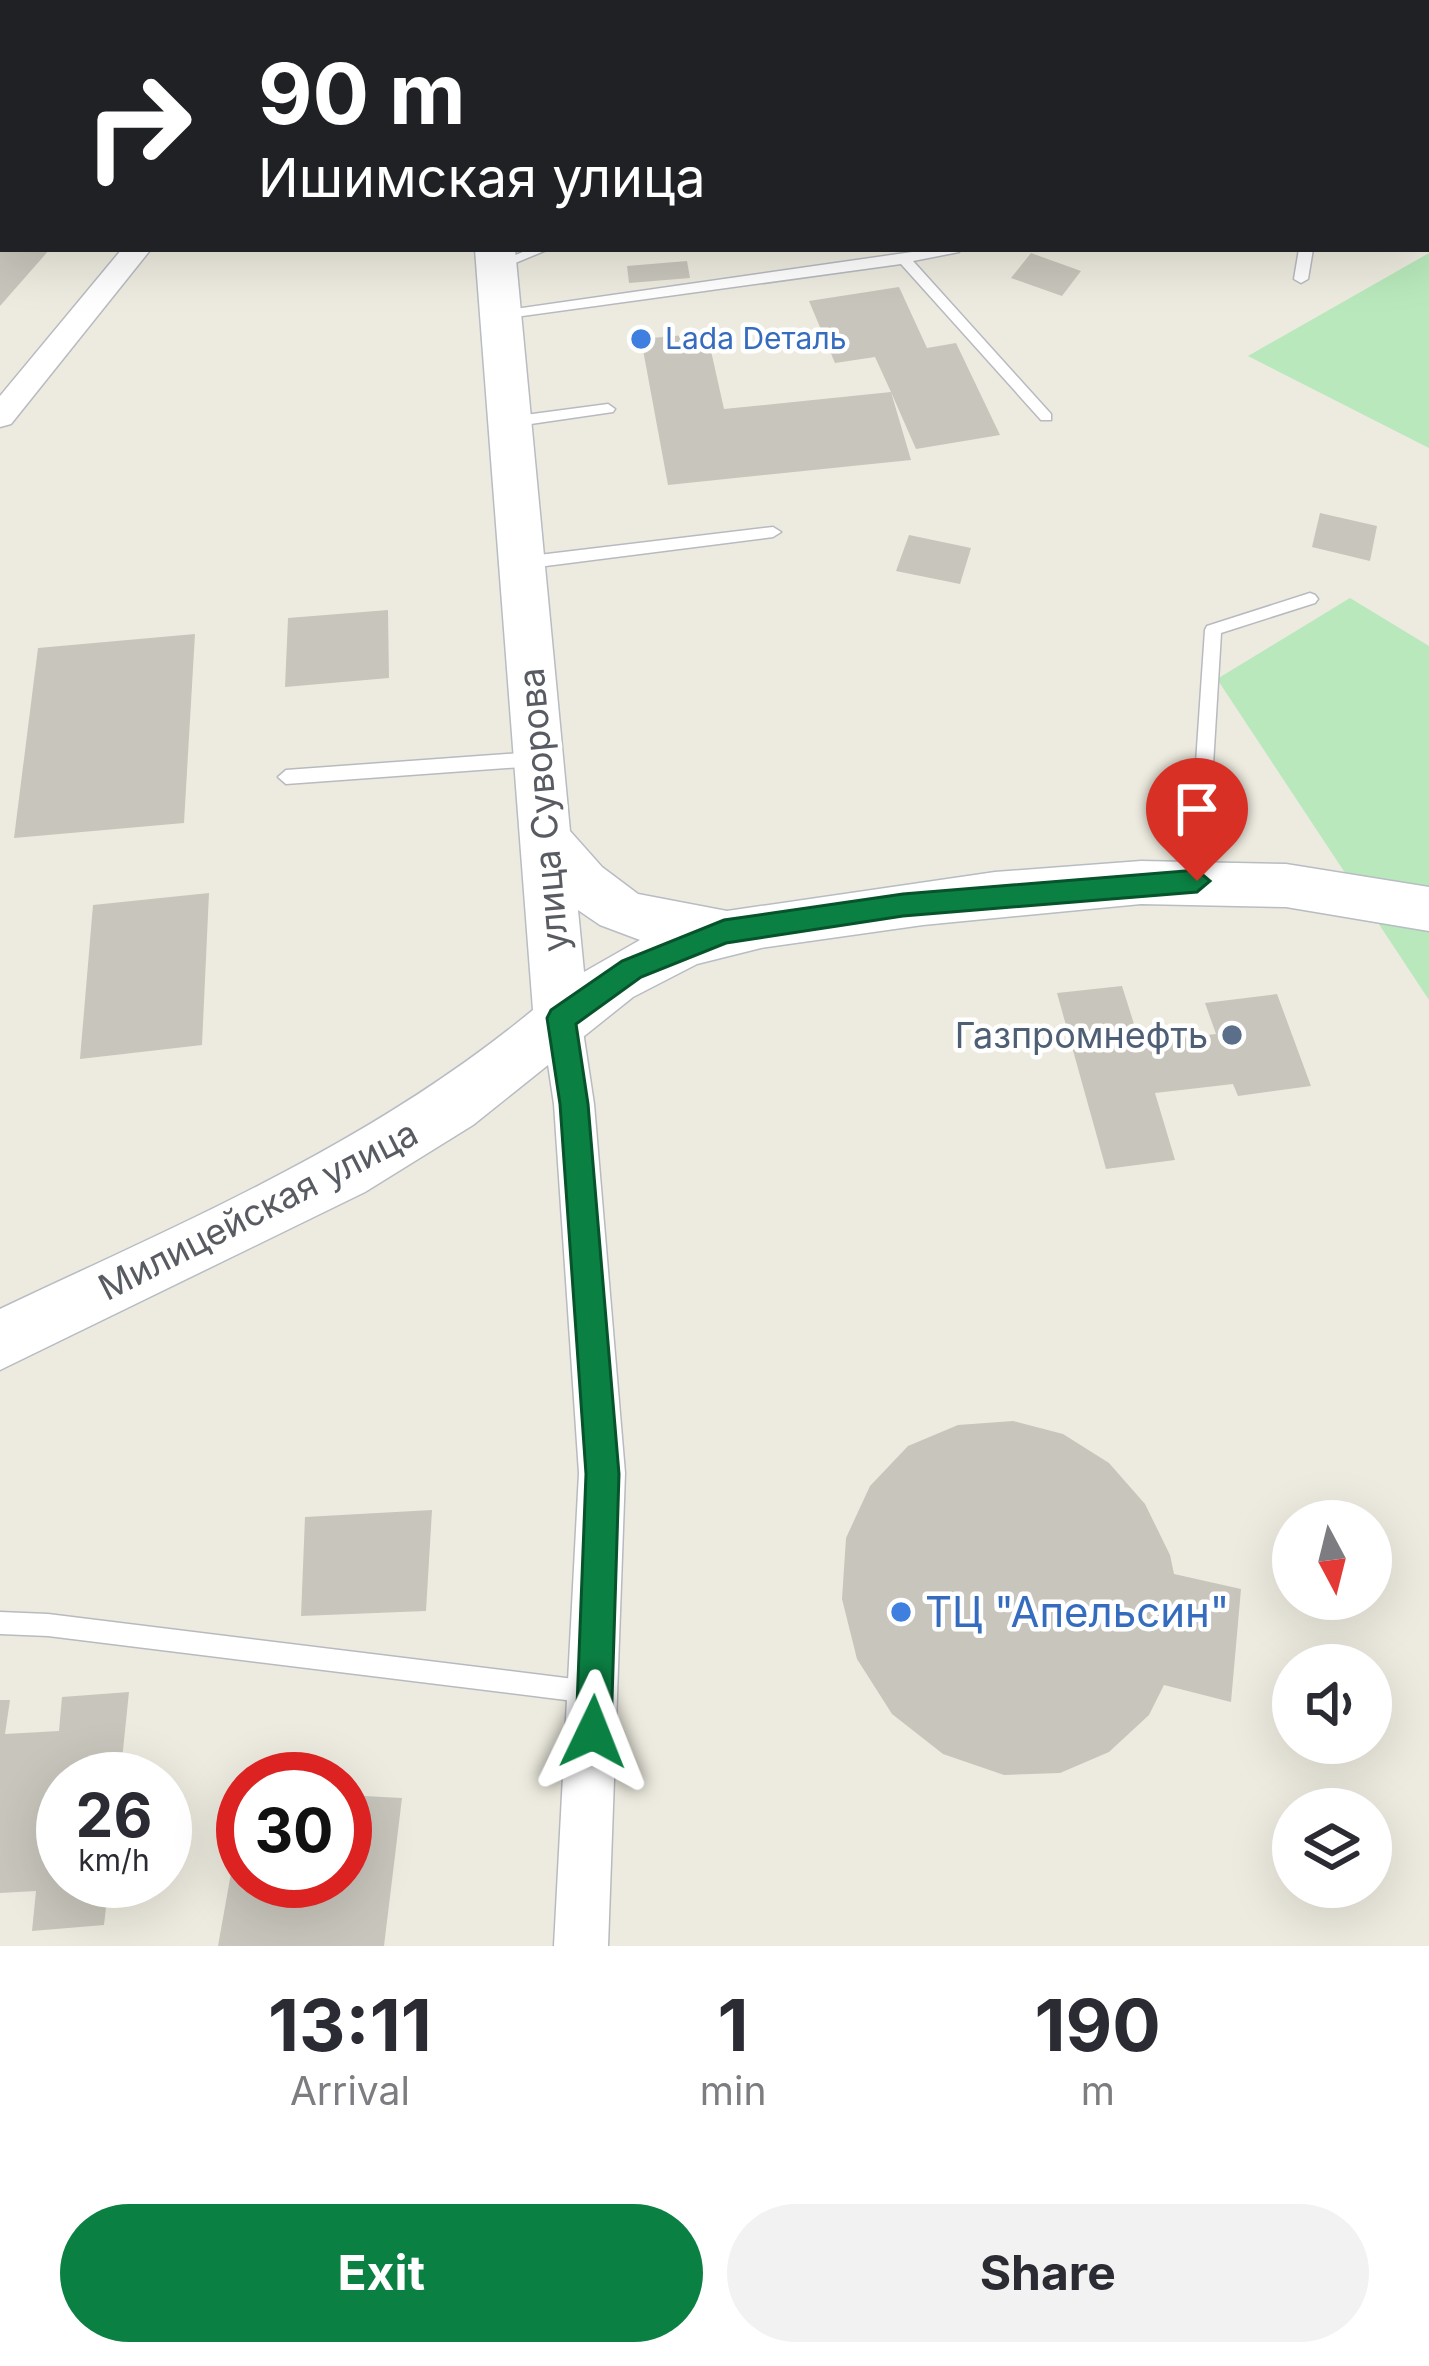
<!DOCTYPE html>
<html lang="en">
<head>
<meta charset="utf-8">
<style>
	:root { --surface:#fff; --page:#f2f2f3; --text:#2b2b33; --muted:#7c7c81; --accent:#0b8043 }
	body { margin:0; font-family:Inter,sans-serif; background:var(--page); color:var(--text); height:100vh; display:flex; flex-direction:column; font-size:45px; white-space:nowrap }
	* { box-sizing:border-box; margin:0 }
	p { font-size:39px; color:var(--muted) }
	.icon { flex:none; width:66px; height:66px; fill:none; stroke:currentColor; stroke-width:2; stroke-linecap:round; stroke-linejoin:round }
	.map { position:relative; height:1946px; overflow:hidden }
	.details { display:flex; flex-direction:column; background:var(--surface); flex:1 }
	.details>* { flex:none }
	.banner { position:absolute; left:0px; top:0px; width:1431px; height:252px; box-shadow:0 12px 48px #0002; background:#202124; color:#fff; overflow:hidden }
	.needle { width:78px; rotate:173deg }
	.controls { position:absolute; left:1272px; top:1500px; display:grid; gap:24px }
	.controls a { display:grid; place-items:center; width:120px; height:120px; border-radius:50%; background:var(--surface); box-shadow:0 12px 48px #0002; font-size:60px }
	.speed { position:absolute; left:36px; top:1752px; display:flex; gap:24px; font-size:60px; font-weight:700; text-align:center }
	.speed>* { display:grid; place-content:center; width:156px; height:156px; border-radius:50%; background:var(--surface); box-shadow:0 12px 48px #0002; line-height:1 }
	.speed small { font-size:30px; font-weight:400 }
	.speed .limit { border:18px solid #d22; background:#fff; color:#111 }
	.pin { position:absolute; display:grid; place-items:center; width:102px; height:102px; color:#fff; margin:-123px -51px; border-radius:50% 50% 50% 0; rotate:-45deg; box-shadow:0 0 12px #0007 }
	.pin .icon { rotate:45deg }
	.me { position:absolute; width:132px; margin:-66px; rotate:2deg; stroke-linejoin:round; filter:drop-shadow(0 0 9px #0008) }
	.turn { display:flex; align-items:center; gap:42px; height:252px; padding:0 60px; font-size:54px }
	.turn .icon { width:156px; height:156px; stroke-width:2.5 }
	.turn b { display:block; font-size:84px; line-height:102px }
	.eta { display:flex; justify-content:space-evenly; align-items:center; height:204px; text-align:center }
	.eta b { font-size:72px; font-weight:700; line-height:84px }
	.button { display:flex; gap:24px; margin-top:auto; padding:24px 60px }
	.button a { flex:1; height:138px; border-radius:72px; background:var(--accent); color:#fff; font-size:48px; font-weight:700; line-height:138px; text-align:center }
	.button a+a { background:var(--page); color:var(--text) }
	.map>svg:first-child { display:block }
	.green { fill:#b8e8bb }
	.building { fill:#c8c5bc }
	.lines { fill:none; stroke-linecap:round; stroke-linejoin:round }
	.service-casing { stroke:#b8bac0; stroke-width:3 }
	.minor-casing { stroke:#b8bac0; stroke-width:3 }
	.secondary-casing { stroke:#b8bcc3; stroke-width:3 }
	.service { fill:#fff; fill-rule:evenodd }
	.minor { fill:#fff; fill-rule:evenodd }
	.secondary { fill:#fff; fill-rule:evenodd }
	.route { fill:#0b8043; stroke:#07532c; stroke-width:3 }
	.shop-dot { fill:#3f7fe0; stroke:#fff; stroke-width:4.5 }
	.service-dot { fill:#5c6f8a; stroke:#fff; stroke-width:4.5 }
	.labels { text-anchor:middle; stroke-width:9; stroke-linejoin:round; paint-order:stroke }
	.far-shop-label { font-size:30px; fill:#366cbe; stroke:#fff; text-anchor:start }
	.street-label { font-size:36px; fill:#585c62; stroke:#fff }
	.service-label { font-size:36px; fill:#4e5e75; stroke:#fff; text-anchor:end }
	.near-shop-label { font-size:42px; fill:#366cbe; stroke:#fff; text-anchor:start }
</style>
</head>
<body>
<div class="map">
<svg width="1429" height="1946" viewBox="0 0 1429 1946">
	<rect width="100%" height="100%" fill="#edebdf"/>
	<g class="green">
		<polygon points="1429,253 1429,448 1248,356"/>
		<polygon points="1350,598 1429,646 1429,1000 1217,679"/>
	</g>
	<g class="building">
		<polygon points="0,249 50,249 0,306"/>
		<polygon points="1031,253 1081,271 1062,296 1011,278"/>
		<polygon points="687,261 690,278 629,283 627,266"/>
		<polygon points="899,287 927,348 956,343 1000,435 916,449 891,392 911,460 668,485 641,339 707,333 724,409 891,392 875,357 835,363 809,301"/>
		<polygon points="1320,513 1377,526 1370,561 1312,547"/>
		<polygon points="909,535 971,548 960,584 896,571"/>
		<polygon points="388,610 389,678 285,687 288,618"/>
		<polygon points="195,634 184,823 14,838 38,648"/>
		<polygon points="209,893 202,1045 80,1059 93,905"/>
		<polygon points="1122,986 1140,1043 1216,1034 1205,1003 1277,994 1311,1086 1238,1096 1233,1084 1155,1093 1175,1160 1106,1169 1057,993"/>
		<polygon points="1013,1421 1063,1434 1109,1463 1145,1504 1170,1555 1174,1574 1241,1589 1231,1702 1164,1685 1149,1715 1109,1752 1060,1773 1004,1775 943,1754 892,1714 857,1659 842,1599 846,1538 870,1486 908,1446 958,1425"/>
		<polygon points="432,1510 426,1611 301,1616 305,1517"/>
		<polygon points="129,1692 120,1779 63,1779 63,1881 109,1881 104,1925 32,1931 36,1891 0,1893 0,1700 10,1700 5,1734 59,1731 62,1697"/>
		<polygon points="345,1795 402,1798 384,1946 218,1946 241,1817 243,1881 345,1881"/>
	</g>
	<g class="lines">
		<g class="service-casing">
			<g id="service">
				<polygon points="1262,0 1274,0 1276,3 1264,3"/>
				<polygon points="530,249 549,249 501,269 491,269 489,266"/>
				<polygon points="933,249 961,249 959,252 913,261 1051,414 1051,420 1041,420 901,264 501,319 494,315 501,311"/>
				<polygon points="1299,249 1313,249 1308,279 1301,283 1294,279"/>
				<polygon points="608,404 615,409 613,412 510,427 503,422 510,417"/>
				<polygon points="773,527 781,532 773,537 522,569 514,563 522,557"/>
				<polygon points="1310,593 1315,595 1318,599 1315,603 1221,633 1206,881 1203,886 1191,886 1188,881 1205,630 1207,626"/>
				<polygon points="534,752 542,759 534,766 286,784 278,777 286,770"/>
				<polygon points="0,1612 48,1614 590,1681 598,1684 601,1692 598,1700 590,1703 48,1636 0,1634"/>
			</g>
		</g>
		<g class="minor-casing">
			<g id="minor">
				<polygon points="122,249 151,249 11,424 0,427 0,396"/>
				<polygon points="561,1001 575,1006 581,1018 594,1104 625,1473 608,1946 554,1946 579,1473 554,1104 541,1018 547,1006"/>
			</g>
		</g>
		<g class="secondary-casing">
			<g id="secondary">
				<rect x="456" y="0" width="34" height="3"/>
				<path d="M475,249h40l55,582 32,36 36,27 89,17 268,-39 146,-11 145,3 143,23v44l-143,-24 -145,-3 -218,21 -162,23 -64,16 -64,33 -160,128 -108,67 -365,178v-61c188,-89 371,-165 533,-299zM578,910l22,15 40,15 -56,32z"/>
			</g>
		</g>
		<use href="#service" class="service"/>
		<use href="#minor" class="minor"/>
		<use href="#secondary" class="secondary"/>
	</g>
	<polygon class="route" points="1197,870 1210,881 1197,892 903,916 726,943 641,977 576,1024 588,1104 619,1474 611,1732 606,1744 593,1749 581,1744 576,1732 586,1474 560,1104 547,1018 551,1010 622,961 724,920 903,894"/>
	<g class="shop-dot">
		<circle cx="641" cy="339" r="12"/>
		<circle cx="901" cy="1612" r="12"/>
	</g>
	<circle class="service-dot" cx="1232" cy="1035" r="12"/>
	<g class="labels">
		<g class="far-shop-label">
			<text x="665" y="349">Lada Dеталь</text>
		</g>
		<g class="street-label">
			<text transform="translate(543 810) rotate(-95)" y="13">улица Суворова</text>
			<text transform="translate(258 1210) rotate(-27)" y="13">Милицейская улица</text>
		</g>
		<g class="service-label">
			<text x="1208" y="1048">Газпромнефть</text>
		</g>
		<g class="near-shop-label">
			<text x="925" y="1627">ТЦ "Апельсин"</text>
		</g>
	</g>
</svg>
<div class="controls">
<a><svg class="needle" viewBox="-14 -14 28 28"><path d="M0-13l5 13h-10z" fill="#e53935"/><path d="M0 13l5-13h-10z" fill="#7c7c81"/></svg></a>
<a><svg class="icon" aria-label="sound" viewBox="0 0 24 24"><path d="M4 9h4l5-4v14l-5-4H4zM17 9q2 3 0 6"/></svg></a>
<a><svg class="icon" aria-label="layers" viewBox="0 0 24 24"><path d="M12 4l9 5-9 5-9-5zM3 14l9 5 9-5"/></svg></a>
</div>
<div class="speed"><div>26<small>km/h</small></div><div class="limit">30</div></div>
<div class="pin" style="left:1197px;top:881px;background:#d93025"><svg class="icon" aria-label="arrive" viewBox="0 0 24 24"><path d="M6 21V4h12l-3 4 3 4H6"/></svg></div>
<svg class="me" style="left:593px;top:1732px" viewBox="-20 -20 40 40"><path d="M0-17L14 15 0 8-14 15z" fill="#0b8043" stroke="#fff" stroke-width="4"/></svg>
<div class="banner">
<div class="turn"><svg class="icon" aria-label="right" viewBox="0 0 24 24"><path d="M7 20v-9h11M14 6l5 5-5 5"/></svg><div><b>90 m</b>Ишимская улица</div></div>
</div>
</div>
<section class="details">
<div class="eta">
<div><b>13:11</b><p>Arrival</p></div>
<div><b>1</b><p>min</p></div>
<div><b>190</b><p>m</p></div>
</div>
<div class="button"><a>Exit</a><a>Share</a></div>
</section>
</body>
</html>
